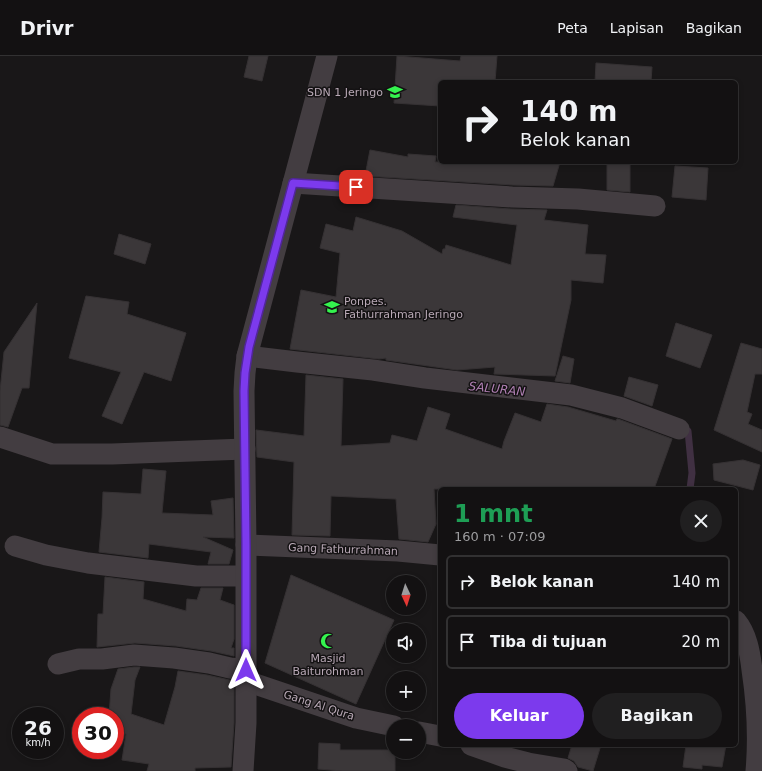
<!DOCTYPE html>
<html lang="id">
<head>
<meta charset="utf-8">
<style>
	:root { --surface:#131112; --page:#201f20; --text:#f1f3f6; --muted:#9d9d9f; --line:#323132; --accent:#7c3aed }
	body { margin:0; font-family:"DejaVu Sans",sans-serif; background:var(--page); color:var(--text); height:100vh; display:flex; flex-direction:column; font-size:15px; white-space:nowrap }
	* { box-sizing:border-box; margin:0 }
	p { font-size:13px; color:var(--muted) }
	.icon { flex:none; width:22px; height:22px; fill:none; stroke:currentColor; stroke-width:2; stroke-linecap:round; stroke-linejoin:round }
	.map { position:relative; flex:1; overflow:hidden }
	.details { position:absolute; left:438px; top:431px; width:300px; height:260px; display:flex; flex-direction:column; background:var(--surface); border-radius:6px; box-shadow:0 2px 6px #0003,0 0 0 1px var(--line) }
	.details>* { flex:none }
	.banner { position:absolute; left:438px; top:24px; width:300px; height:84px; border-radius:6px; box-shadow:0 2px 6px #0003,0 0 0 1px var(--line); background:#131112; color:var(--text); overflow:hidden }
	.needle { width:26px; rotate:176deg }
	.fabs { position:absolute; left:386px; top:519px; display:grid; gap:8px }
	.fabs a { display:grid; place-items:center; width:40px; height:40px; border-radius:50%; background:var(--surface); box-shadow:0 2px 6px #0003,0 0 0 1px var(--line); font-size:20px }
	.speed { position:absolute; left:12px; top:651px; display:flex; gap:8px; font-size:20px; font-weight:700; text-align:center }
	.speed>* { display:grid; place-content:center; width:52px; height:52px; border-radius:50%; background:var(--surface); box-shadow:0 2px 6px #0003,0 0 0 1px var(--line); line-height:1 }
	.speed small { font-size:10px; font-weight:400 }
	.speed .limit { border:6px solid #d22; background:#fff; color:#111 }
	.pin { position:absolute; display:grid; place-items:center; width:34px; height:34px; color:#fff; margin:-17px; border-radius:8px; box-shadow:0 2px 6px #0006 }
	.me { position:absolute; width:44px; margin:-22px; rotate:0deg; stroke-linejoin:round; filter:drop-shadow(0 0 3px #0008) }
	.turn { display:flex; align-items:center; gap:14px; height:84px; padding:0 16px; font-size:18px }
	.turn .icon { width:52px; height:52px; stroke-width:2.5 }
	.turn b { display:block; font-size:28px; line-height:34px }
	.round { display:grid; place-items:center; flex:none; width:42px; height:42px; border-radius:21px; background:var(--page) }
	.head { display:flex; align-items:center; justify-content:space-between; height:68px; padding:0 16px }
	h1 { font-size:24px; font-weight:700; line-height:30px; color:#1e9e55 }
	.primary-button { display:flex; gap:8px; margin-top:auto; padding:8px 16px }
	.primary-button a { flex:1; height:46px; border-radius:24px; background:var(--accent); color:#fff; font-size:16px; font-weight:700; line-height:46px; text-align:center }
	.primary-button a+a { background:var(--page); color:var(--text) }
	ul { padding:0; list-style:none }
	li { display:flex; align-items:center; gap:12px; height:54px; margin:0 8px 6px; padding:0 8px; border:2px solid var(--line); border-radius:6px }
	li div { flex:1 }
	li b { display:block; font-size:15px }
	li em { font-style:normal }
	header { display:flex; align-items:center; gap:24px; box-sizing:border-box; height:56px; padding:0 20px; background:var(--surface); border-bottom:1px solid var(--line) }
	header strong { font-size:19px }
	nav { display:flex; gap:22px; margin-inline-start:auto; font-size:14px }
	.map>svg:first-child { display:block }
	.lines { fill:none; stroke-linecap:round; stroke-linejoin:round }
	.stream { stroke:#403042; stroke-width:7 }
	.building { fill:#3b3739; stroke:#353133 }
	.minor { stroke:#433d41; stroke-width:21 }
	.route-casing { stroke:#51269a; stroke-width:10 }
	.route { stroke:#7c3aed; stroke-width:7 }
	.labels { text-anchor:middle; stroke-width:3; stroke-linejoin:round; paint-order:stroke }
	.poi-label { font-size:11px; fill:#b9a9b6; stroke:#141213; text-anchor:end }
	.street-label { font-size:11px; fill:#b9a9b6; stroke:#141213 }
	.water-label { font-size:12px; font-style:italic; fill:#b180b4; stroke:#141213 }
</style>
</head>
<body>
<header>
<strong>Drivr</strong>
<nav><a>Peta</a><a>Lapisan</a><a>Bagikan</a></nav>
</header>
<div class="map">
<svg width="762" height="715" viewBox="0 0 762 715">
	<rect width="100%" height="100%" fill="#191718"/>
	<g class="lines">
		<polyline class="stream" points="683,372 688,375 692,417 690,433"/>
	</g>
	<g class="building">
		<polygon points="249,0 268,0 262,25 244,21"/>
		<polygon points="397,0 460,5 461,0 497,0 495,26 440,26 440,50 394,47"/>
		<polygon points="596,7 652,11 651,26 595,26"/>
		<polygon points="370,94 408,101 408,98 436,100 435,106 560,106 553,130 513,129 365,120"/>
		<polygon points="607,106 630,106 630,136 607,134"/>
		<polygon points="675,110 708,112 706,144 672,141"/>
		<polygon points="456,149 511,153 547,154 544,164 588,169 585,198 606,199 603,227 571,224 571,244 555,320 494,318 495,311 457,314 386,304 386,302 379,303 290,293 301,234 336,241 340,197 320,192 326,168 353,175 356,161 402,175 442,198 443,193 445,193 446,189 511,209 517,169 453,161"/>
		<polygon points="119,178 151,188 145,208 114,198"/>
		<polygon points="86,240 129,246 127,258 186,277 171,325 144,316 122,368 102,360 121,316 69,302"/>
		<polygon points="37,247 29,332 22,332 8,371 0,369 0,335 4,296"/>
		<polygon points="676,267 712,279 700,312 666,300"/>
		<polygon points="741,287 762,293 762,318 755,318 747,356 752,358 748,368 762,374 762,396 714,374"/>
		<polygon points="563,300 574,303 570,327 555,325"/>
		<polygon points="306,319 343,323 341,390 390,387 392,379 417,385 428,351 450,358 445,373 502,393 504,385 515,357 541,366 547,348 568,351 616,365 617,363 618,363 672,383 654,433 434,433 436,468 428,486 399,483 396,443 331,440 330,480 292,479 294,406 257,401 256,374 304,380"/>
		<polygon points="629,321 658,329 652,350 624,340"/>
		<polygon points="743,404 760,409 753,434 714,424 713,408"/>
		<polygon points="143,413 166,415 162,457 213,459 211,445 233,442 234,482 203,481 233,494 229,508 208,508 211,496 149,488 148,502 99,496 102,462 103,436 141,438"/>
		<polygon points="291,519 394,564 356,648 265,607"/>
		<polygon points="105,521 144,526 143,543 186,555 187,543 197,544 201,532 223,532 220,544 234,549 234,583 231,592 234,592 234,600 211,595 176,590 135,587 97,591 98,558 103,558"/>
		<polygon points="134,611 140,611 135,624 131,658 164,669 175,631 178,615 207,619 234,625 234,667 231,711 195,712 195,715 147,715 149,708 122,704 126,678 115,677 115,660 109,660 111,633 118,613"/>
		<polygon points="319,687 340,688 340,694 393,694 393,696 395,696 395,715 342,715 318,713"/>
		<polygon points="572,689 601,689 593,715 578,711 574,705 568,702"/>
		<polygon points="686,689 726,689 722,711 702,709 702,713 683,711"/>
	</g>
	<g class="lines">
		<g class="minor">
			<polyline points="293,127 512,141 578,143 655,150"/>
			<polyline points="247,300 297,306 373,314 425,322 571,339 622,352 679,373"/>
			<polyline points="0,381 52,398 112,398 245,393"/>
			<polyline points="246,489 398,495 440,499"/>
			<polyline points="15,490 46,499 88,507 196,520 245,520"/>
			<path d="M736,565c11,13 14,32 16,49 5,33 7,67 4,101"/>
			<polyline points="58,608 79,603 102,603 134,599 174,602 209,607 230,612 246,614"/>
			<polyline points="246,625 356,662 394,670"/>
			<polyline points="419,676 440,680"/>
			<polyline points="471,689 505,701 528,707 564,713 567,715"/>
			<polyline points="243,715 246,667 246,489 244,335 245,317 247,300 327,0"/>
		</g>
	</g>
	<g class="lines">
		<g class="route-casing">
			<polyline id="route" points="246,614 246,489 244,335 245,317 249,291 293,127 356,131"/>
		</g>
		<use href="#route" class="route"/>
	</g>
	<defs>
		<g id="school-bare" transform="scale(1.2)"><path d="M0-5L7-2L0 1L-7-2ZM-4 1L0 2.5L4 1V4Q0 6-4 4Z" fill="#34f34e" stroke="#141213" stroke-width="2.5" paint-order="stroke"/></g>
		<g id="mosque-bare" transform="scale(1.2)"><path d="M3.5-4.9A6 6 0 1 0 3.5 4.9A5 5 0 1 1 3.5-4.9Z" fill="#34f34e" stroke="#141213" stroke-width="2.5" paint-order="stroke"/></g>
	</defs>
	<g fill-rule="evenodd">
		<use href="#school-bare" x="395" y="36"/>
		<use href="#school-bare" x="332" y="251"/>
		<use href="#mosque-bare" x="328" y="585"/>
	</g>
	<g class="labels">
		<g class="poi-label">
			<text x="383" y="40">SDN 1 Jeringo</text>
			<text x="344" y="249" text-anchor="start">Ponpes.<tspan x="344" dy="13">Fathurrahman Jeringo</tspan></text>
			<text x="328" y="606" text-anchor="middle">Masjid<tspan x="328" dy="13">Baiturohman</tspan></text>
		</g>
		<g class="street-label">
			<text transform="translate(343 493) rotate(2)" y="4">Gang Fathurrahman</text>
			<text transform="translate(319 649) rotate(18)" y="4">Gang Al Qura</text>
		</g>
		<g class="water-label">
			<text transform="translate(497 333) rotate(6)" y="4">SALURAN</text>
		</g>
	</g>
</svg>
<div class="fabs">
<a><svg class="needle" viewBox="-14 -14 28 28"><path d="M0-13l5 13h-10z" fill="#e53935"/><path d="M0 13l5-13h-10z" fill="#9d9d9f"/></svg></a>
<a><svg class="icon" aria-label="sound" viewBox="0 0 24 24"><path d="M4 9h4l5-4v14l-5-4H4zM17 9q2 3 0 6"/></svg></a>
<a>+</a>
<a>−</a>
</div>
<div class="speed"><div>26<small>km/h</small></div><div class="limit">30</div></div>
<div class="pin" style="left:356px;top:131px;background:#d93025"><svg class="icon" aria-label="arrive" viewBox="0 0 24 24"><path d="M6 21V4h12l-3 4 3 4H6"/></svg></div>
<svg class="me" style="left:246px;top:614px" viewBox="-20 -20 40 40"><path d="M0-17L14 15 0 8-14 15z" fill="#7c3aed" stroke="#fff" stroke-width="4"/></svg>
<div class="banner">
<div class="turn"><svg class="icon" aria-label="right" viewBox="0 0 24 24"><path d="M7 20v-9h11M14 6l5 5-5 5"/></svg><div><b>140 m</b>Belok kanan</div></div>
</div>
<section class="details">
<div class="head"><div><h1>1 mnt</h1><p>160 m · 07:09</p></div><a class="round"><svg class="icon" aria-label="close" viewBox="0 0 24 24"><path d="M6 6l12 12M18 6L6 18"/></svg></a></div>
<ul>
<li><svg class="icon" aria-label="right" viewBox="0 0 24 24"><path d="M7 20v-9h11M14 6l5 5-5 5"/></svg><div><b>Belok kanan</b></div><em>140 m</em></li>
<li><svg class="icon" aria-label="arrive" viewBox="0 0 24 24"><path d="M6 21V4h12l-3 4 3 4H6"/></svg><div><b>Tiba di tujuan</b></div><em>20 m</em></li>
</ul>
<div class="primary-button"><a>Keluar</a><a>Bagikan</a></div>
</section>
</div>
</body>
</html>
